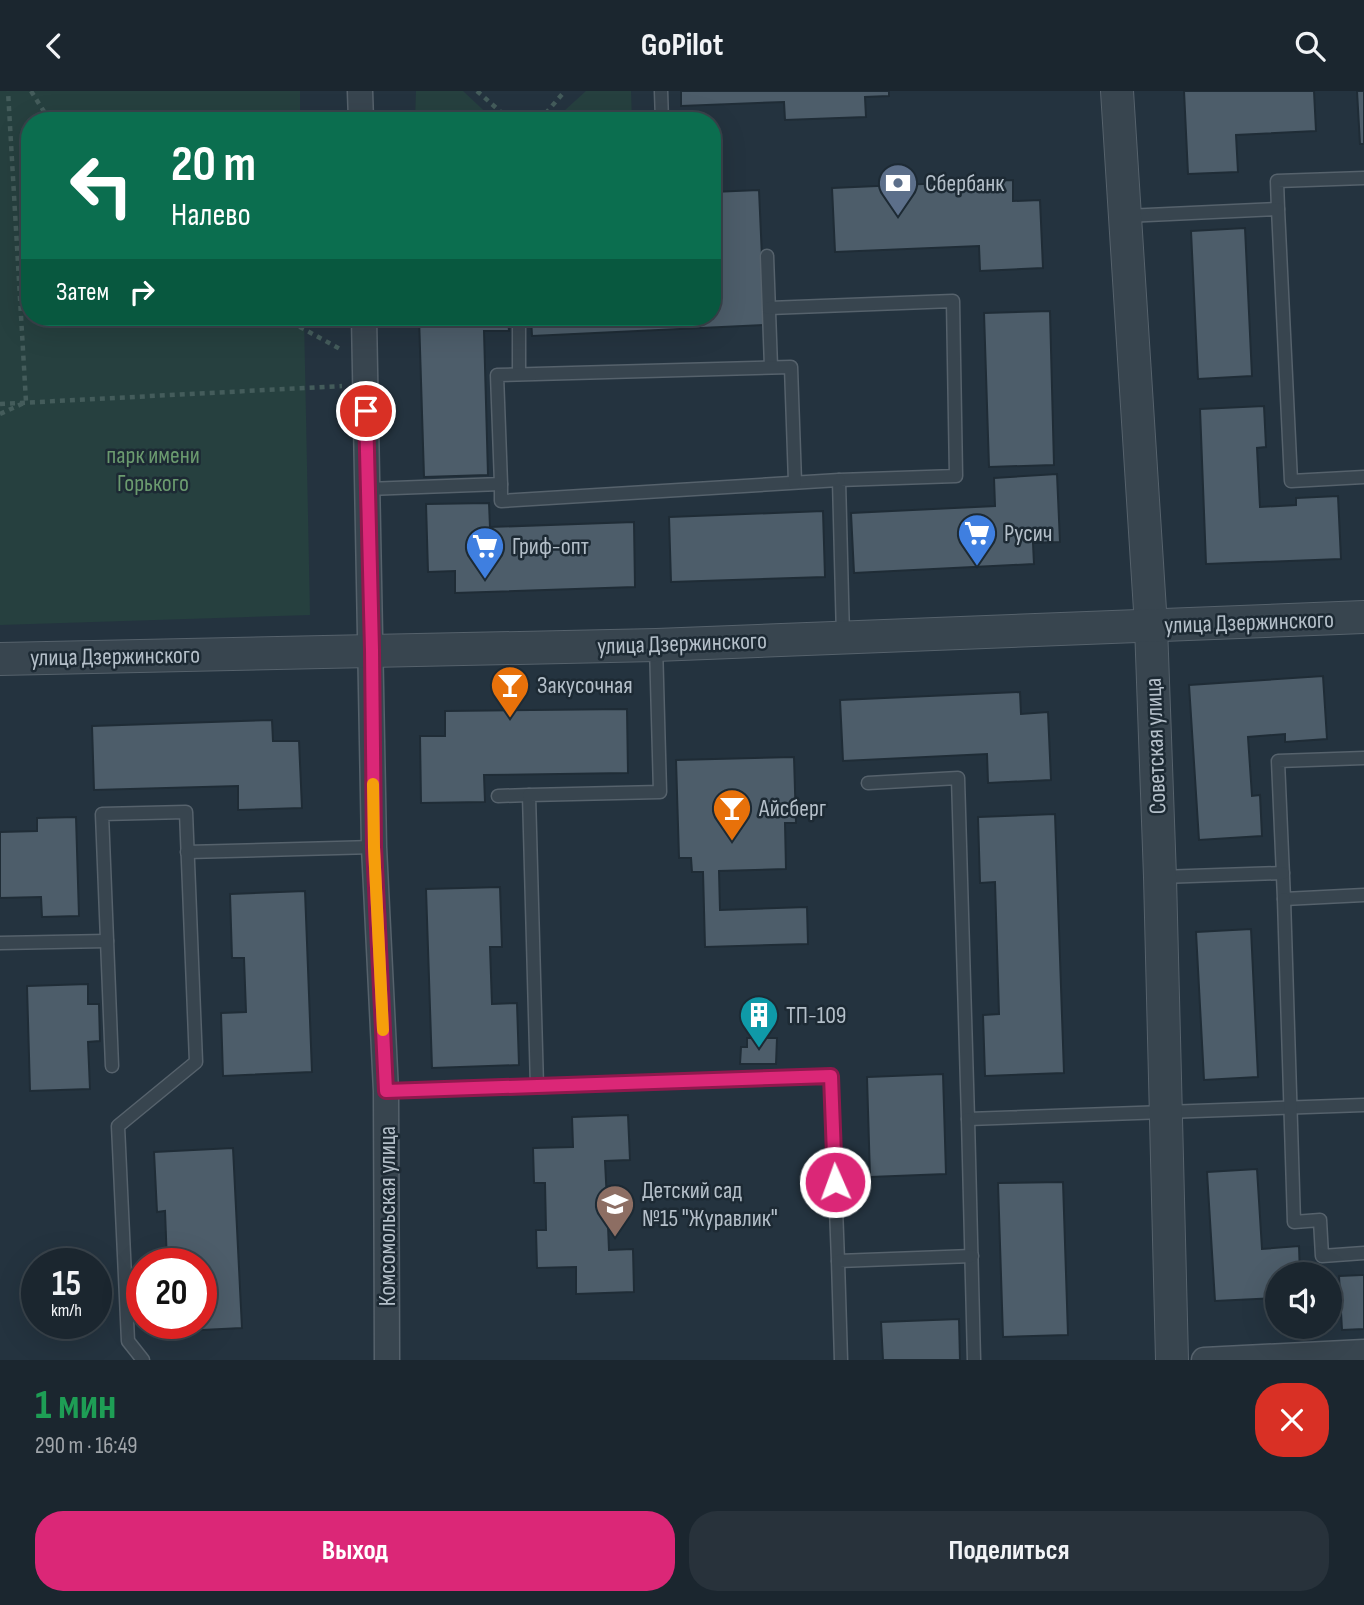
<!DOCTYPE html>
<html lang="ru">
<head>
<meta charset="utf-8">
<style>
	:root { --surface:#1b262f; --page:#28323b; --text:#f1f3f6; --muted:#a0a5aa; --line:#39434b; --accent:#db2777 }
	body { margin:0; font-family:"Sofia Sans Condensed",sans-serif; background:var(--page); color:var(--text); height:100vh; display:flex; flex-direction:column; font-size:26px; white-space:nowrap }
	* { box-sizing:border-box; margin:0 }
	p { font-size:23px; color:var(--muted) }
	.icon { flex:none; width:38px; height:38px; fill:none; stroke:currentColor; stroke-width:2; stroke-linecap:round; stroke-linejoin:round }
	.map { position:relative; height:1269px; overflow:hidden }
	.sheet { display:flex; flex-direction:column; background:var(--surface); flex:1 }
	.sheet>* { flex:none }
	.top-card { position:absolute; left:21px; top:21px; width:700px; height:214px; border-radius:28px; box-shadow:0 7px 28px #0002,0 0 0 2px var(--line); background:#0b6e4f; color:#fff; overflow:hidden }
	.controls { position:absolute; left:1265px; top:1171px; display:grid; gap:14px }
	.controls a { display:grid; place-items:center; width:77px; height:77px; border-radius:50%; background:var(--surface); box-shadow:0 7px 28px #0002,0 0 0 2px var(--line); font-size:35px }
	.speed { position:absolute; left:21px; top:1157px; display:flex; gap:14px; font-size:35px; font-weight:700; text-align:center }
	.speed>* { display:grid; place-content:center; width:91px; height:91px; border-radius:50%; background:var(--surface); box-shadow:0 7px 28px #0002,0 0 0 2px var(--line); line-height:1 }
	.speed small { font-size:18px; font-weight:400 }
	.speed .limit { border:10px solid #d22; background:#fff; color:#111 }
	.pin { position:absolute; display:grid; place-items:center; width:60px; height:60px; color:#fff; margin:-30px; border:4px solid #fff; border-radius:50%; box-shadow:0 2px 7px #0007 }
	.me { position:absolute; width:77px; margin:-38px; rotate:358deg; stroke-linejoin:round; filter:drop-shadow(0 0 5px #0008) }
	.turn { display:flex; align-items:center; gap:24px; height:147px; padding:0 35px; font-size:32px }
	.turn .icon { width:91px; height:91px; stroke-width:2.5 }
	.turn b { display:block; font-size:49px; line-height:60px }
	.then { display:flex; align-items:center; height:66px; padding:0 35px; background:#0003; gap:14px; font-size:26px }
	.round { display:grid; place-items:center; flex:none; width:74px; height:74px; border-radius:28px; background:var(--page) }
	.summary { display:flex; align-items:center; justify-content:space-between; height:119px; padding:0 35px }
	h1 { font-size:42px; font-weight:700; line-height:52px; color:#1e9e55 }
	.action { display:flex; gap:14px; margin-top:auto; padding:14px 35px }
	.action a { flex:1; height:80px; border-radius:28px; background:var(--accent); color:#fff; font-size:28px; font-weight:700; line-height:80px; text-align:center }
	.action a+a { background:var(--page); color:var(--text) }
	header { display:flex; justify-content:space-between; align-items:center; height:91px; padding:0 35px; background:var(--surface); font-size:32px; font-weight:700 }
	.map>svg:first-child { display:block }
	.green { fill:#26403f }
	.building { fill:#4d5d6a; stroke:#1f2c36; stroke-width:2 }
	.lines { fill:none; stroke-linecap:round; stroke-linejoin:round }
	.service-casing { stroke:#56626c; stroke-width:15 }
	.minor-casing { stroke:#56626c; stroke-width:27 }
	.tertiary-casing { stroke:#56626c; stroke-width:34 }
	.path { stroke:#445c5b; stroke-width:4.5; stroke-dasharray:5 5; stroke-linecap:butt }
	.service { stroke:#38454f; stroke-width:12 }
	.minor { stroke:#38454f; stroke-width:24 }
	.tertiary { stroke:#38454f; stroke-width:32 }
	.route-casing { stroke:#8e194d; stroke-width:18 }
	.route { stroke:#db2777; stroke-width:12 }
	.slow { stroke:#f59e0b; stroke-width:12 }
	.labels { text-anchor:middle; stroke-width:5; stroke-linejoin:round; paint-order:stroke }
	.poi-label { font-size:24px; fill:#b4bfc9; stroke:#1d2a34; text-anchor:start }
	.park-label { font-size:24px; fill:#6b9b6f; stroke:#1d2a34 }
	.street-label { font-size:24px; fill:#b4bfc9; stroke:#1d2a34 }
</style>
</head>
<body>
<header><svg class="icon" aria-label="back" viewBox="0 0 24 24"><path d="M15 5l-7 7 7 7"/></svg>GoPilot<svg class="icon" aria-label="search" viewBox="0 0 24 24"><circle cx="10" cy="10" r="6"/><path d="M15 15l6 6"/></svg></header>
<div class="map">
<svg width="1364" height="1269" viewBox="0 0 1364 1269">
	<rect width="100%" height="100%" fill="#24333f"/>
	<g class="green">
		<polygon points="0,0 300,0 300,30 30,30 30,226 304,226 310,524 0,534"/>
		<polygon points="416,0 463,0 495,30 415,30"/>
		<polygon points="586,0 631,0 632,30 553,30"/>
	</g>
	<g class="building">
		<polygon points="681,0 889,0 889,5 865,6 866,26 785,29 784,11 681,15"/>
		<polygon points="1184,0 1314,0 1316,40 1236,44 1238,81 1188,83"/>
		<polygon points="1357,0 1364,0 1364,53 1360,53"/>
		<polygon points="1013,89 1013,110 1040,109 1043,177 980,180 979,155 835,161 832,97"/>
		<polygon points="759,99 765,234 532,245 531,226 712,226 712,101"/>
		<polygon points="1245,137 1252,285 1198,288 1191,140"/>
		<polygon points="1050,220 1054,374 989,376 984,222"/>
		<polygon points="419,226 508,226 509,240 484,240 488,384 424,386"/>
		<polygon points="1264,315 1266,356 1257,357 1260,416 1296,414 1296,407 1338,405 1341,468 1206,473 1200,318"/>
		<polygon points="1057,383 1060,451 1033,452 1034,473 854,482 851,422 995,415 994,387"/>
		<polygon points="489,412 490,436 634,431 635,496 455,502 455,480 428,481 426,413"/>
		<polygon points="823,420 825,486 671,491 669,426"/>
		<polygon points="1323,585 1327,648 1285,651 1285,643 1248,646 1252,705 1260,704 1262,745 1199,749 1189,594"/>
		<polygon points="1020,601 1021,623 1048,621 1051,689 988,692 987,663 843,670 840,609"/>
		<polygon points="627,618 628,682 484,684 485,711 421,712 420,645 445,645 445,620"/>
		<polygon points="272,629 273,650 299,650 302,717 238,719 238,695 94,699 92,635"/>
		<polygon points="794,666 796,732 785,732 786,778 719,780 720,819 807,816 808,853 705,856 703,781 692,781 691,767 679,767 676,669"/>
		<polygon points="1055,723 1064,982 985,985 983,924 999,923 995,791 980,792 978,726"/>
		<polygon points="76,726 79,825 42,826 41,806 0,807 0,741 37,740 37,727"/>
		<polygon points="500,796 502,856 490,856 492,913 517,912 519,974 432,977 426,798"/>
		<polygon points="305,800 312,981 223,985 221,922 246,921 244,867 232,867 230,803"/>
		<polygon points="1251,838 1258,986 1204,989 1196,841"/>
		<polygon points="88,893 88,913 99,913 100,950 88,951 90,998 30,1000 27,895"/>
		<polygon points="747,947 777,947 776,973 740,973 741,956 747,956"/>
		<polygon points="943,983 946,1083 870,1086 867,986"/>
		<polygon points="628,1024 630,1069 605,1070 607,1110 609,1159 633,1158 634,1201 576,1203 576,1176 537,1177 536,1139 546,1139 545,1092 534,1092 533,1057 573,1056 572,1026"/>
		<polygon points="233,1057 242,1237 162,1241 162,1232 201,1232 201,1172 167,1172 165,1120 157,1121 154,1061"/>
		<polygon points="1257,1078 1262,1158 1299,1155 1300,1183 1278,1183 1278,1207 1215,1210 1207,1081"/>
		<polygon points="1063,1091 1068,1244 1003,1246 998,1092"/>
		<polygon points="1362,1184 1364,1184 1364,1238 1342,1239 1339,1185"/>
		<polygon points="959,1228 960,1269 883,1269 881,1231"/>
	</g>
	<g class="lines">
		<g class="service-casing">
			<g id="service">
				<polyline points="661,0 662,30"/>
				<polyline points="1278,118 1277,90 1364,87"/>
				<polyline points="1126,125 1278,118 1291,390 1364,386"/>
				<polyline points="767,165 771,276"/>
				<polyline points="769,217 953,210 956,385 839,389 843,546"/>
				<polyline points="519,226 519,283"/>
				<polyline points="501,393 501,410 839,389"/>
				<polyline points="367,398 501,393 497,284 791,276 795,391"/>
				<polyline points="1364,667 1278,670 1284,808 1364,804"/>
				<polyline points="868,692 958,687 968,1028 1364,1014"/>
				<polyline points="498,705 529,704"/>
				<polyline points="187,761 374,756"/>
				<polyline points="1160,786 1283,782"/>
				<polyline points="1284,808 1294,1131 1320,1129 1322,1165 1364,1162"/>
				<polyline points="0,852 107,850"/>
				<polyline points="112,975 102,723 186,721 196,971 118,1035 128,1250 143,1269"/>
				<polyline points="537,996 831,985 838,1170"/>
				<polyline points="386,1000 537,996 529,704 660,701 656,554"/>
				<polyline points="968,1028 974,1269"/>
				<polyline points="841,1269 838,1170 972,1165"/>
			</g>
		</g>
		<g class="minor-casing">
			<g id="minor">
				<polyline points="360,0 361,30"/>
				<polyline points="364,226 374,756 386,1000 387,1269"/>
				<polyline points="1204,1269 1364,1261"/>
			</g>
		</g>
		<g class="tertiary-casing">
			<g id="tertiary">
				<polyline points="1117,0 1151,535 1160,786 1172,1269"/>
				<polyline points="0,568 656,554 1364,526"/>
			</g>
		</g>
		<g class="path">
			<polyline points="31,0 50,30"/>
			<polyline points="477,0 511,30"/>
			<polyline points="539,30 565,0"/>
			<polyline points="282,226 340,258"/>
			<polyline points="0,313 342,295"/>
			<polyline points="0,323 26,311 8,0"/>
		</g>
		<use href="#service" class="service"/>
		<use href="#minor" class="minor"/>
		<use href="#tertiary" class="tertiary"/>
	</g>
	<g class="lines">
		<g class="route-casing">
			<polyline id="route" points="366,320 372,559 374,756 386,1000 831,985 835,1091"/>
		</g>
		<use href="#route" class="route"/>
		<polyline class="slow" points="373,693 374,756 383,939"/>
	</g>
	<defs>
		<g id="bank-pin" transform="scale(2.0125)"><path d="M0 17L-7.5 6A9.5 9.5 0 1 1 7.5 6Z" fill="#5c6f8a" stroke="#1d2a34"/><path d="M-6-4H6V4H-6ZM0-2.3a2.3 2.3 0 1 0 0 4.6a2.3 2.3 0 1 0 0-4.6Z" fill="#fff"/></g>
		<g id="supermarket-pin" transform="scale(2.0125)"><path d="M0 17L-7.5 6A9.5 9.5 0 1 1 7.5 6Z" fill="#3f7fe0" stroke="#1d2a34"/><path d="M-6-5.5h2.5l.6 2H6L4.5 2H-2.5L-4.4-4H-6ZM-1.5 3.2a1.3 1.3 0 1 0 .1 0ZM3 3.2a1.3 1.3 0 1 0 .1 0Z" fill="#fff"/></g>
		<g id="bar-pin" transform="scale(2.0125)"><path d="M0 17L-7.5 6A9.5 9.5 0 1 1 7.5 6Z" fill="#e8710a" stroke="#1d2a34"/><path d="M-6-5H6L.8 .8V4.5H3.5V6h-7V4.5H-.8V.8Z" fill="#fff"/></g>
		<g id="building-pin" transform="scale(2.0125)"><path d="M0 17L-7.5 6A9.5 9.5 0 1 1 7.5 6Z" fill="#0f9aa8" stroke="#1d2a34"/><path d="M-4-6H4V6H1V3H-1V6H-4ZM-2.5-4.3h1.7v1.8h-1.7ZM.8-4.3h1.7v1.8H.8ZM-2.5-1h1.7V.8h-1.7ZM.8-1h1.7V.8H.8Z" fill="#fff"/></g>
		<g id="school-pin" transform="scale(2.0125)"><path d="M0 17L-7.5 6A9.5 9.5 0 1 1 7.5 6Z" fill="#8d6e63" stroke="#1d2a34"/><path d="M0-5L7-2L0 1L-7-2ZM-4 1L0 2.5L4 1V4Q0 6-4 4Z" fill="#fff"/></g>
	</defs>
	<g fill-rule="evenodd">
		<use href="#bank-pin" x="898" y="92"/>
		<use href="#supermarket-pin" x="977" y="442"/>
		<use href="#supermarket-pin" x="485" y="455"/>
		<use href="#bar-pin" x="510" y="594"/>
		<use href="#bar-pin" x="732" y="717"/>
		<use href="#building-pin" x="759" y="924"/>
		<use href="#school-pin" x="615" y="1113"/>
	</g>
	<g class="labels">
		<g class="poi-label">
			<text x="925" y="100">Сбербанк</text>
			<text x="1004" y="450">Русич</text>
			<text x="512" y="463">Гриф-опт</text>
			<text x="537" y="602">Закусочная</text>
			<text x="759" y="725">Айсберг</text>
			<text x="786" y="932">ТП-109</text>
			<text x="642" y="1107">Детский сад<tspan x="642" dy="28">№15 "Журавлик"</tspan></text>
		</g>
		<g class="park-label">
			<text x="153" y="372">парк имени<tspan x="153" dy="28">Горького</tspan></text>
		</g>
		<g class="street-label">
			<text transform="translate(1249 531) rotate(-2)" y="8">улица Дзержинского</text>
			<text transform="translate(682 552) rotate(-2)" y="8">улица Дзержинского</text>
			<text transform="translate(115 565) rotate(-1)" y="8">улица Дзержинского</text>
			<text transform="translate(1155 655) rotate(-92)" y="8">Советская улица</text>
			<text transform="translate(387 1125) rotate(-90)" y="8">Комсомольская улица</text>
		</g>
	</g>
</svg>
<div class="controls">
<a><svg class="icon" aria-label="sound" viewBox="0 0 24 24"><path d="M4 9h4l5-4v14l-5-4H4zM17 9q2 3 0 6"/></svg></a>
</div>
<div class="speed"><div>15<small>km/h</small></div><div class="limit">20</div></div>
<div class="pin" style="left:366px;top:320px;background:#d93025"><svg class="icon" aria-label="arrive" viewBox="0 0 24 24"><path d="M6 21V4h12l-3 4 3 4H6"/></svg></div>
<svg class="me" style="left:835px;top:1091px" viewBox="-20 -20 40 40"><circle r="17" fill="#db2777" stroke="#fff" stroke-width="3"/><path d="M0-11L8 9 0 5-8 9z" fill="#fff"/></svg>
<div class="top-card">
<div class="turn"><svg class="icon" aria-label="left" viewBox="0 0 24 24"><path d="M17 20v-9H6M10 6l-5 5 5 5"/></svg><div><b>20 m</b>Налево</div></div>
<div class="then">Затем<svg class="icon" aria-label="right" viewBox="0 0 24 24"><path d="M7 20v-9h11M14 6l5 5-5 5"/></svg></div>
</div>
</div>
<section class="sheet">
<div class="summary"><div><h1>1 мин</h1><p>290 m · 16:49</p></div><a class="round" style="background:#d93025;color:#fff"><svg class="icon" aria-label="close" viewBox="0 0 24 24"><path d="M6 6l12 12M18 6L6 18"/></svg></a></div>
<div class="action"><a>Выход</a><a>Поделиться</a></div>
</section>
</body>
</html>
